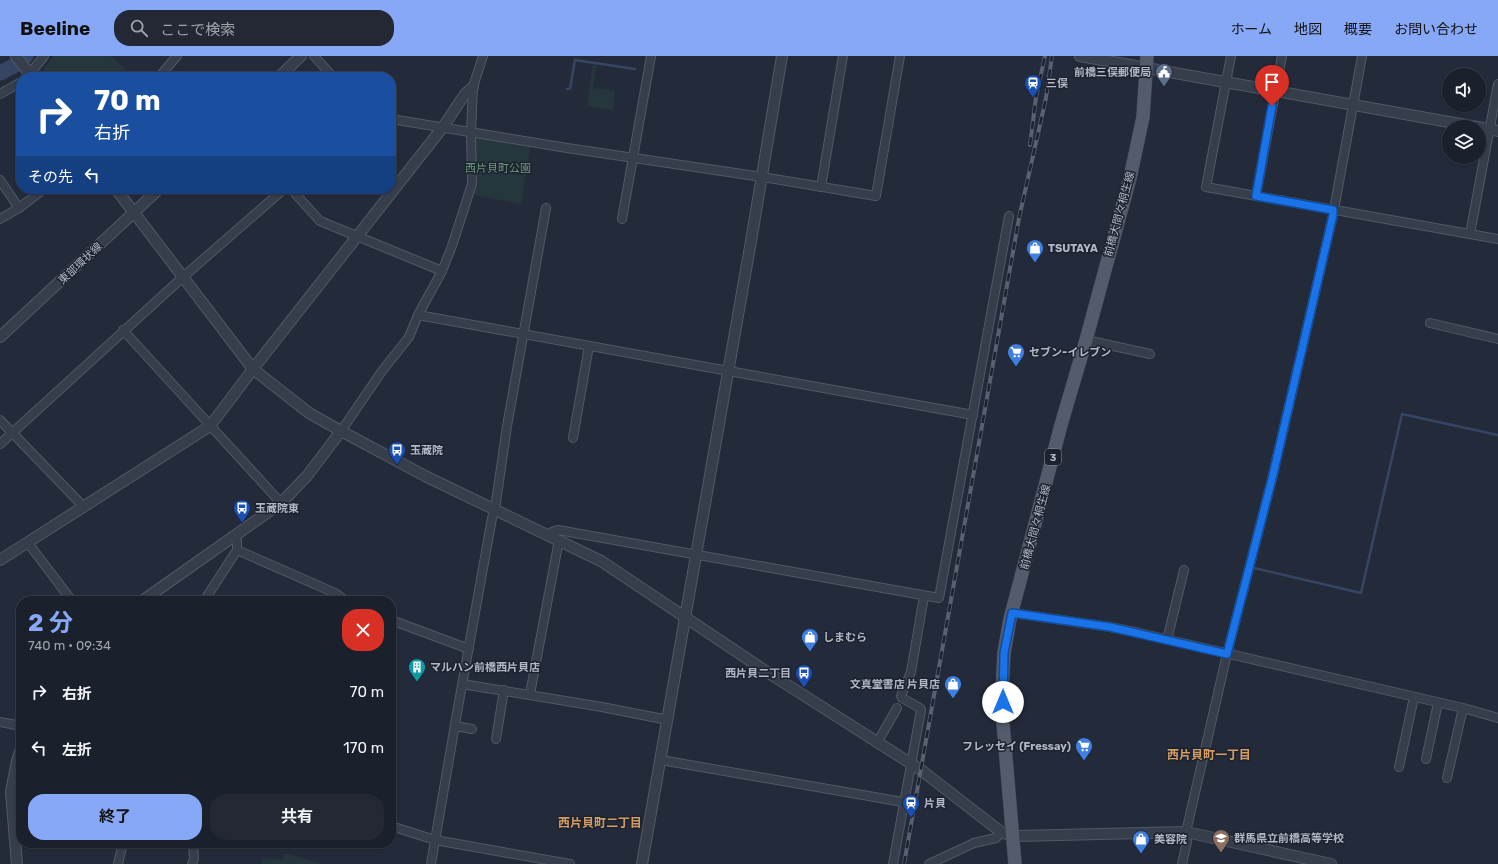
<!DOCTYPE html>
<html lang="ja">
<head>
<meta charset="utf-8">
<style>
	:root { --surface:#1a202c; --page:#232834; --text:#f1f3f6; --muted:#9fa3a9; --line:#383e48; --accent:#87a8f6 }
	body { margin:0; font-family:Rubik,"Noto Sans JP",sans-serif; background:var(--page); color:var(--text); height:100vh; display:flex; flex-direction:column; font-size:15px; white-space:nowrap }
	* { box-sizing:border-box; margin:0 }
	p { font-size:13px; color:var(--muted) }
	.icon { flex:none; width:22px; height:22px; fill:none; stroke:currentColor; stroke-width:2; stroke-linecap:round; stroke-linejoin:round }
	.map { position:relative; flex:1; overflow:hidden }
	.drawer { position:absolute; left:16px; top:540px; width:380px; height:252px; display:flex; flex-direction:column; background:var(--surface); border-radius:16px; box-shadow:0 1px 3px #0004,0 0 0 1px var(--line) }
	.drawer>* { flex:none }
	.guide { position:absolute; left:16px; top:16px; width:380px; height:122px; border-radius:16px; box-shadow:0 1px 3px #0004,0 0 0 1px var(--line); background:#1a4fa0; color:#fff; overflow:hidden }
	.tools { position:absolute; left:1442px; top:12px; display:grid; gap:8px }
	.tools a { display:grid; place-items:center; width:44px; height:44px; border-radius:50%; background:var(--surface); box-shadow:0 1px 3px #0004,0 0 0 1px var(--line); font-size:20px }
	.pin { position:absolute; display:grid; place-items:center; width:34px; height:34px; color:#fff; margin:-41px -17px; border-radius:50% 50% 50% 0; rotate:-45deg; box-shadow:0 0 4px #0007 }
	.pin .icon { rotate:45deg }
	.me { position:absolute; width:44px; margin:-22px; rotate:0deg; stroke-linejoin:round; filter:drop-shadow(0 0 3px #0008) }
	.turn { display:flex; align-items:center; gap:14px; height:84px; padding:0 12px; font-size:18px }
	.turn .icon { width:52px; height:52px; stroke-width:2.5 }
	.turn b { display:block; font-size:28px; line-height:34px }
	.then { display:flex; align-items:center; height:38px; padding:0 12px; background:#0003; gap:8px; font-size:15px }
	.round { display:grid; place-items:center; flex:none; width:42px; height:42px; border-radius:16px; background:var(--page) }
	.summary { display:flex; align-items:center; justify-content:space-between; height:68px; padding:0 12px }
	h1 { font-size:24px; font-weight:700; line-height:30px; color:var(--accent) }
	.action { display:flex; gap:8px; margin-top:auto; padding:8px 12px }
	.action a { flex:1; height:46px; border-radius:16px; background:var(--accent); color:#111; font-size:16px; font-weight:700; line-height:46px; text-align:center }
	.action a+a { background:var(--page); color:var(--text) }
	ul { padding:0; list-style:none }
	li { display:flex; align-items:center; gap:12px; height:56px; padding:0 12px }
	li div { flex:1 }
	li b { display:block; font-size:15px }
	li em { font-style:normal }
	header { display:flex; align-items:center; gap:24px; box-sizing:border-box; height:56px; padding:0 20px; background:var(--accent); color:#111 }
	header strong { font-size:19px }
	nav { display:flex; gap:22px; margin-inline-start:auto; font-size:14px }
	.search { width:280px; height:36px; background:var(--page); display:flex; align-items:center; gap:10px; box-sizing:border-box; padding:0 14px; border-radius:16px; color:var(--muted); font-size:15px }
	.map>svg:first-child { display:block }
	.green { fill:#25373c }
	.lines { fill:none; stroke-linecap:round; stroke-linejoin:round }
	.stream { stroke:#364562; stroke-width:2.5 }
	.river { stroke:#364562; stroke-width:15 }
	.minor-casing { stroke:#525866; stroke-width:10 }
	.tertiary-casing { stroke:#525866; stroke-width:12 }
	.primary-casing { stroke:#404654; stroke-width:14 }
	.minor { stroke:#363d4b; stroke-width:8 }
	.tertiary { stroke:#363d4b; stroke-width:10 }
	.primary { stroke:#545c6b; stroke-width:13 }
	.rail-casing { stroke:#586172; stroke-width:4 }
	.rail { stroke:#1c2230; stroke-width:2.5; stroke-dasharray:8; stroke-linecap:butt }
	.route-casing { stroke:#114b97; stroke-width:10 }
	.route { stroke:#1a73e8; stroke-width:7 }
	.labels { text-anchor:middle; stroke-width:3; stroke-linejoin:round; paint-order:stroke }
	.shield { fill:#1c2230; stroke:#858b9a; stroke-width:1 }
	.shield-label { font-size:10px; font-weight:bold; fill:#b2b8c7 }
	.poi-label { font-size:11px; font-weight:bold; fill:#b2b8c7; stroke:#1c2230; text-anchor:start }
	.park-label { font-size:11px; fill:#699878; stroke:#1c2230 }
	.street-label { font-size:11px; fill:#b2b8c7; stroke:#1c2230 }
	.neighbourhood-label { font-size:12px; font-weight:bold; fill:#d39d61; stroke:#1c2230 }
</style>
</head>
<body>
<header>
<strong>Beeline</strong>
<div class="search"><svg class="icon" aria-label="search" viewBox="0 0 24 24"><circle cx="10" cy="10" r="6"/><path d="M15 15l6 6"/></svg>ここで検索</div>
<nav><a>ホーム</a><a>地図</a><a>概要</a><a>お問い合わせ</a></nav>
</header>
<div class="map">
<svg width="1498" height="808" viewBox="0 0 1498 808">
	<rect width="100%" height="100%" fill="#232b3b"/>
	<g class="green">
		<polygon points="54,0 111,0 133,21 44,21 44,12"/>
		<polygon points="593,7 597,8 593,32 615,35 613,54 587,50"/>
		<polygon points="471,77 531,86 521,148 468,138"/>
		<polygon points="285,798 324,808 261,808 263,802 282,804"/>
	</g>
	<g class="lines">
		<g class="stream">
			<polyline points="567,33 570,33 575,4 635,13"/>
			<polyline points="1254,512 1361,537 1402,358 1498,379"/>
		</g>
		<polyline class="river" points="0,17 17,8 26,0"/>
		<g class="minor-casing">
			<g id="minor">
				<polyline points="314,0 333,21"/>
				<polyline points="1231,0 1206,131 1498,183"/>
				<polyline points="27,21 44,0"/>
				<polyline points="159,21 177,0"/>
				<polyline points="0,38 21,26"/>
				<polyline points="391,63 567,92 762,121 876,140 900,0"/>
				<polyline points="0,124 19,152"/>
				<polyline points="821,131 843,0"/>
				<polyline points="291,133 320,165 442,215"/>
				<polyline points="1256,140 1282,0"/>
				<polyline points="0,163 19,152 44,133"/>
				<polyline points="622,163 651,0"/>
				<polyline points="1470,178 1498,28"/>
				<polyline points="418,259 973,359"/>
				<polyline points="1430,267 1498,283"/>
				<polyline points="123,274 281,447"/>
				<polyline points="1086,284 1150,298"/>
				<polyline points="0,364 79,446 83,452"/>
				<polyline points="341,375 382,315 409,281 418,259 442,215 452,190 472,128 471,77 473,31 483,0"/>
				<polyline points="573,382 589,290"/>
				<polyline points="0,388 183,221 284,133"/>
				<polyline points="548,480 552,476 558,474 939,542 1009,160"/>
				<polyline points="28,487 72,545"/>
				<polyline points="237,494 335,537 346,545"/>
				<polyline points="204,545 237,494 237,484 232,480"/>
				<polyline points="1012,557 1110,571 1139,577 1463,652 1498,662"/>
				<polyline points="391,564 469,593"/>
				<polyline points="1167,584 1184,514"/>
				<polyline points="462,628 602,651 668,664"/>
				<polyline points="530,638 559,484"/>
				<polyline points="0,666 21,670"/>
				<polyline points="455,670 472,673"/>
				<polyline points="496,683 504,634"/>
				<polyline points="877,687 897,652"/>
				<polyline points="1426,703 1438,647"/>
				<polyline points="661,704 903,746"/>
				<polyline points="1399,711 1414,641"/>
				<polyline points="1447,722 1463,652"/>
				<polyline points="391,770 435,784 570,808"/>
				<polyline points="118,808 123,787"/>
				<polyline points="192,808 194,803 193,787"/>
				<polyline points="431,808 457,657 492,462 495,453 507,370 546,152"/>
				<polyline points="893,808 921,654 920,652 902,642 901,640 911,616 924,540"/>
				<polyline points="929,808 974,787 996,782 1001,776"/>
				<polyline points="1182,808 1187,786 1186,776 1227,598 1272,423 1333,159 1362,0"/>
			</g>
		</g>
		<g class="tertiary-casing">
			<g id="tertiary">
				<polyline points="16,0 32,21"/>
				<polyline points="1080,0 1477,71"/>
				<polyline points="279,21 301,0"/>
				<polyline points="1479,71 1498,75"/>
				<polyline points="116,133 253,313 309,357 341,375 425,420 601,505 764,614 921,714 1001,776 1013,780 1186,776 1331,808"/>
				<polyline points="0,281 159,133"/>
				<polyline points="0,504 210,370 253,313 443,71 465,38 473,31"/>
				<polyline points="142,545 281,447 307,420 341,375"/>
				<polyline points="17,808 11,736 17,705 21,693"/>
				<polyline points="642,808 751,185 782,0"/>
			</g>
		</g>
		<g class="primary-casing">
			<polyline id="primary" points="1015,808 1003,667 1002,635 1004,597 1010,563 1061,369 1086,284 1130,122 1143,61 1147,0"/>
		</g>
		<use href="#minor" class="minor"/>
		<use href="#tertiary" class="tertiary"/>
		<use href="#primary" class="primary"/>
		<g class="rail-casing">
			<g id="rail">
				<polyline points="1030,89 1036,41 1045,0"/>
				<polyline points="904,808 1019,162 1046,42 1052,0"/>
			</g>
		</g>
		<use href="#rail" class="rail"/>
	</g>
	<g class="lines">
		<g class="route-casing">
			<polyline id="route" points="1003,646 1004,597 1012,557 1110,571 1227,598 1272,423 1333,159 1333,154 1256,140 1272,50"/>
		</g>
		<use href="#route" class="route"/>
	</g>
	<defs>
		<g id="civic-pin" transform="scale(0.9)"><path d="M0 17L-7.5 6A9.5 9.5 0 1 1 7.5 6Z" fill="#5c6f8a" stroke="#1c2230"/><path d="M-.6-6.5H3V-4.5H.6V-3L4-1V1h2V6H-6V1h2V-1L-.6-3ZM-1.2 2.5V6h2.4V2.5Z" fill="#fff"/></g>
		<g id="station-pin" transform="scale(0.9)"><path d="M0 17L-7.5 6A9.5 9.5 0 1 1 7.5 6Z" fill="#1a4fb4" stroke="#1c2230"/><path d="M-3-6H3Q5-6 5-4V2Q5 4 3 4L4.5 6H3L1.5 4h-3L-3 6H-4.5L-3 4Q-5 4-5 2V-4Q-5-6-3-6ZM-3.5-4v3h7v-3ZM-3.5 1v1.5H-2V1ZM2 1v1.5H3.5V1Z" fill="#fff"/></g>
		<g id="shop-pin" transform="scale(0.9)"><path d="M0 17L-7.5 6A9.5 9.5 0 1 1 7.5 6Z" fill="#3f7fe0" stroke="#1c2230"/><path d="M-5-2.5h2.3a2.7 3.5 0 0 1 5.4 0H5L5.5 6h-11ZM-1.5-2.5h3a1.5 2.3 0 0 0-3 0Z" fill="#fff"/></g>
		<g id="supermarket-pin" transform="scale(0.9)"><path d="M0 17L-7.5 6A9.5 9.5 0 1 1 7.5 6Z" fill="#3f7fe0" stroke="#1c2230"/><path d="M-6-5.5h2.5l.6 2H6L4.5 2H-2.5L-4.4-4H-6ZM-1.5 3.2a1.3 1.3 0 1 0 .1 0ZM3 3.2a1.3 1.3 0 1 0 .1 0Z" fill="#fff"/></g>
		<g id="bus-pin" transform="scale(0.9)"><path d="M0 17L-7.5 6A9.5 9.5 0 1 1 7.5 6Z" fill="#1a4fb4" stroke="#1c2230"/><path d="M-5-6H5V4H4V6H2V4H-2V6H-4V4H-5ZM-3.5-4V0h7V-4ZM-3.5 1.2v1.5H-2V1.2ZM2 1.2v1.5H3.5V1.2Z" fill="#fff"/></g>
		<g id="building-pin" transform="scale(0.9)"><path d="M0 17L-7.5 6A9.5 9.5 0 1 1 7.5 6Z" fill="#0f9aa8" stroke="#1c2230"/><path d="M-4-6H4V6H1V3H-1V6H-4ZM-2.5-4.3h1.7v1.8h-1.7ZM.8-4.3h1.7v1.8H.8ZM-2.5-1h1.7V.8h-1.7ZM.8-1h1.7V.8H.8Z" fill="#fff"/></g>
		<g id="school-pin" transform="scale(0.9)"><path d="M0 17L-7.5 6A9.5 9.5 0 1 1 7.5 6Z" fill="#8d6e63" stroke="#1c2230"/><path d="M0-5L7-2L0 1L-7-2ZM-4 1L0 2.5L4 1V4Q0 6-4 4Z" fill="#fff"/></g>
	</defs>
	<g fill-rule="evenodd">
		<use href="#civic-pin" x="1164" y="16"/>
		<use href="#station-pin" x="1033" y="27"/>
		<use href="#shop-pin" x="1035" y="192"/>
		<use href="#supermarket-pin" x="1016" y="296"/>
		<use href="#bus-pin" x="397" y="394"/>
		<use href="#bus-pin" x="242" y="452"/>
		<use href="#shop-pin" x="810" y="581"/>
		<use href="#building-pin" x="417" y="611"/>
		<use href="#bus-pin" x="804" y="617"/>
		<use href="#shop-pin" x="953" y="628"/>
		<use href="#supermarket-pin" x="1084" y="690"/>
		<use href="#station-pin" x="911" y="747"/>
		<use href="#school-pin" x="1221" y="782"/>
		<use href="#shop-pin" x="1141" y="783"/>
	</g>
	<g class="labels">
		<rect class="shield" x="1045" y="393" width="16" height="16" rx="3"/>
		<g class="shield-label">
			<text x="1053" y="405">3</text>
		</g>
		<g class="poi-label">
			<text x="1151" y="20" text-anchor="end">前橋三俣郵便局</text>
			<text x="1046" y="31">三俣</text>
			<text x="1048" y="196">TSUTAYA</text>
			<text x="1029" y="300">セブン-イレブン</text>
			<text x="410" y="398">玉蔵院</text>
			<text x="255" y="456">玉蔵院東</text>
			<text x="823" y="585">しまむら</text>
			<text x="430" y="615">マルハン前橋西片貝店</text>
			<text x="791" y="621" text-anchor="end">西片貝二丁目</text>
			<text x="940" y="632" text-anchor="end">文真堂書店 片貝店</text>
			<text x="1071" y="694" text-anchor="end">フレッセイ (Fressay)</text>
			<text x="924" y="751">片貝</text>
			<text x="1234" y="786">群馬県立前橋高等学校</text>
			<text x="1154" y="787">美容院</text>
		</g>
		<g class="park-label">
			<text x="498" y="116">西片貝町公園</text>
		</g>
		<g class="street-label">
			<text transform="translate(1119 158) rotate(-75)" y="4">前橋大間々桐生線</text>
			<text transform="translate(80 207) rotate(-43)" y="4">東部環状線</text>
			<text transform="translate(1035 471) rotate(-75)" y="4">前橋大間々桐生線</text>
		</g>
		<g class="neighbourhood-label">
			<text x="1209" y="703">西片貝町一丁目</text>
			<text x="600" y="771">西片貝町二丁目</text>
		</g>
	</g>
</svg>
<div class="tools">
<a><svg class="icon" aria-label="sound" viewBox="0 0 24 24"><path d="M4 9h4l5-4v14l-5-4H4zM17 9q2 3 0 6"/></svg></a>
<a><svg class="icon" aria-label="layers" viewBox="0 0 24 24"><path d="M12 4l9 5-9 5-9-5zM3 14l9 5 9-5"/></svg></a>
</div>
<div class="pin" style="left:1272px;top:50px;background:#d93025"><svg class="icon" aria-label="arrive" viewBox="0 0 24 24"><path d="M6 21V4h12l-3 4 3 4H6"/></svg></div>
<svg class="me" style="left:1003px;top:646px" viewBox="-20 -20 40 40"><circle r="19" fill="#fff"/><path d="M0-13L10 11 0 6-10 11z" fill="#1a73e8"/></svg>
<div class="guide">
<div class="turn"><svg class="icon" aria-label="right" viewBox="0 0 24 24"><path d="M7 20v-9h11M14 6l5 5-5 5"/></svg><div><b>70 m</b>右折</div></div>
<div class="then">その先<svg class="icon" aria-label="left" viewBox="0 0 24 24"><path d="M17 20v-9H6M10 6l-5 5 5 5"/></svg></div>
</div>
<section class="drawer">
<div class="summary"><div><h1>2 分</h1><p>740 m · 09:34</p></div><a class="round" style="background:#d93025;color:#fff"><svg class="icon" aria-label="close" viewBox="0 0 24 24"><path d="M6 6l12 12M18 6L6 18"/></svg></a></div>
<ul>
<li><svg class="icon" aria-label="right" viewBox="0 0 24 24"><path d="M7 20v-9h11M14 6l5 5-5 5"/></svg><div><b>右折</b></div><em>70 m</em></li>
<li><svg class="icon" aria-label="left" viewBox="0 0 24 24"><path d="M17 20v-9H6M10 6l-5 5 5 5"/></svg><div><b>左折</b></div><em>170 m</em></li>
</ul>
<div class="action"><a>終了</a><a>共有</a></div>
</section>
</div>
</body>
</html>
